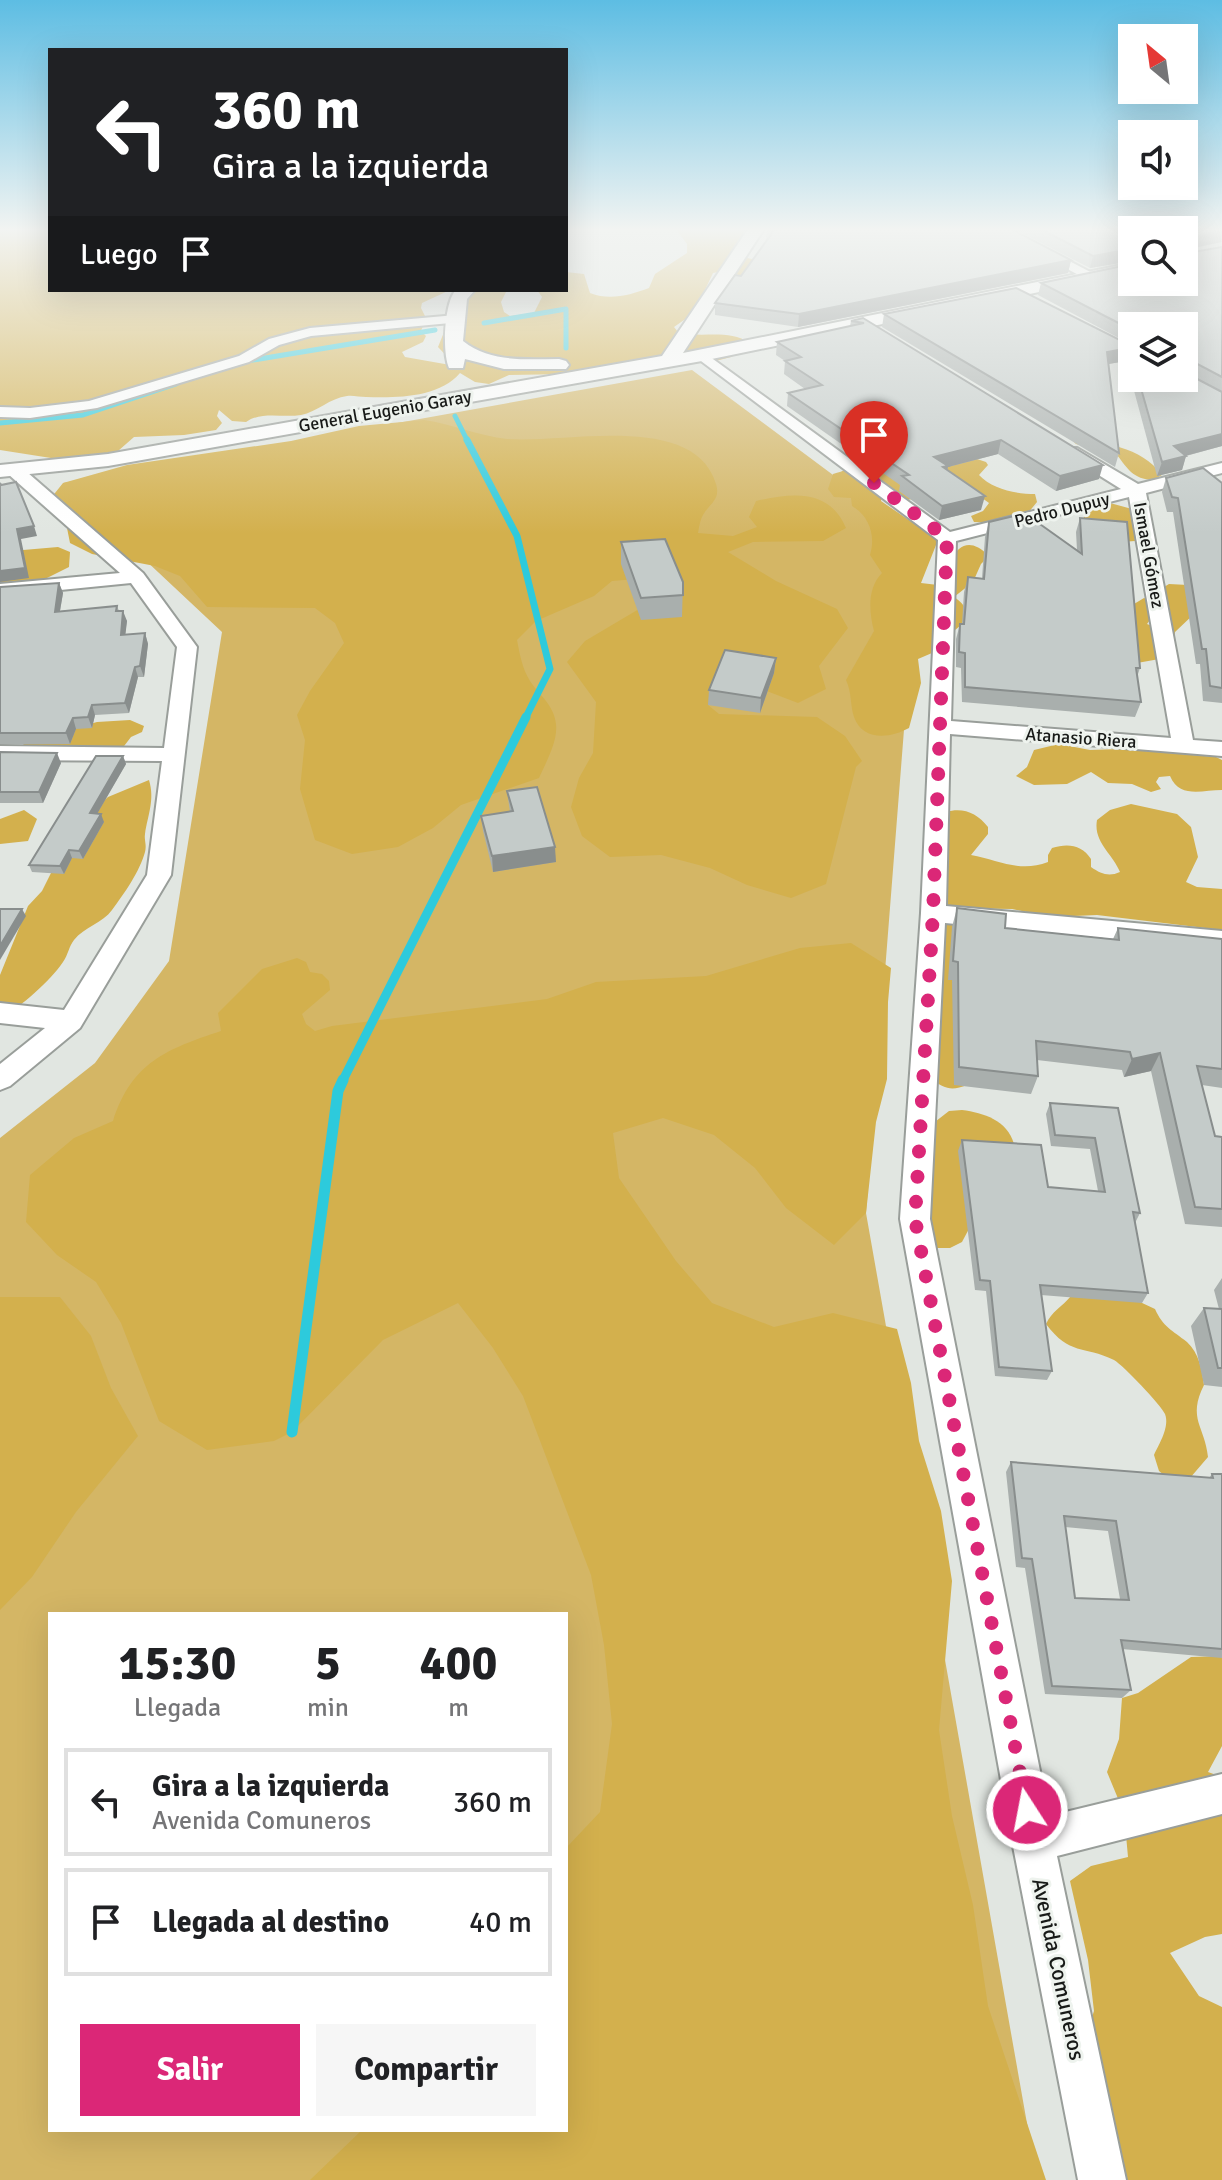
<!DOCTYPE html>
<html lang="es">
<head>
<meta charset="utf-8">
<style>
	:root { --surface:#fff; --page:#f6f6f6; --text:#202124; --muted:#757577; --line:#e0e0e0; --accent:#db2777 }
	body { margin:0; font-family:Signika,sans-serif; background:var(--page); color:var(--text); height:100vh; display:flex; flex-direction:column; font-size:30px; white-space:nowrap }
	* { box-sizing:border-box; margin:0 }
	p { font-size:26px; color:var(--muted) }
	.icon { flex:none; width:44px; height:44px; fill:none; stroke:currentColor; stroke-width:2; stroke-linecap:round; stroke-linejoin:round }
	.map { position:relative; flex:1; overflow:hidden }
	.sheet { position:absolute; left:48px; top:1612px; width:520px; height:520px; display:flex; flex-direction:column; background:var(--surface); border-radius:0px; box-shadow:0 8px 32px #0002 }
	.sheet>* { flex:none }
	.hud { position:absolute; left:48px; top:48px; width:520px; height:244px; border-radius:0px; box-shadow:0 8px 32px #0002; background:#202124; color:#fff; overflow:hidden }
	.needle { width:52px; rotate:331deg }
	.buttons { position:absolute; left:1118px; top:24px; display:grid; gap:16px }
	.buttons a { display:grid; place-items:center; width:80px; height:80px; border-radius:0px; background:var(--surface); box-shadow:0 8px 32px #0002; font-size:40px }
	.pin { position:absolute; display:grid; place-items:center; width:68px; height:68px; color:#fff; margin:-82px -34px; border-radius:50% 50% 50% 0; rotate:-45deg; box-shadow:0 0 8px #0007 }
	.pin .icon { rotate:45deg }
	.me { position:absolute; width:88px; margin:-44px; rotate:349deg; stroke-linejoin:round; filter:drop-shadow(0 0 6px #0008) }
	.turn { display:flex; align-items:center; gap:28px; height:168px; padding:0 32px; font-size:36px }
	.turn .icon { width:104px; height:104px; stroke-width:2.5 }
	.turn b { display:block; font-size:56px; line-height:68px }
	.then { display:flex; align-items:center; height:76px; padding:0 32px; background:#0003; gap:16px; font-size:30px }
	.eta { display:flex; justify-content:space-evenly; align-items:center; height:136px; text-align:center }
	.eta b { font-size:48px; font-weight:800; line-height:56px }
	.action { display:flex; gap:16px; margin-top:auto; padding:16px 32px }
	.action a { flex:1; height:92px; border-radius:0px; background:var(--accent); color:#fff; font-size:32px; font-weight:800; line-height:92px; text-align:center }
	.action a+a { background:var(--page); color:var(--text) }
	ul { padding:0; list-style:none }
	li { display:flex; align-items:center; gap:24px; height:108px; margin:0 16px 12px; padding:0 16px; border:4px solid var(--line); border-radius:0px }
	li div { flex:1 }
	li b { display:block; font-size:30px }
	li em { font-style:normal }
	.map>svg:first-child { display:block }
	.green { fill:#d4b665; fill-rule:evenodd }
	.forest { fill:#d3b04d }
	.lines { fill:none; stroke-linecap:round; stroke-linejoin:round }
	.stream-far3 { stroke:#2dcadc; stroke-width:5 }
	.stream-far2 { stroke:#2dcadc; stroke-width:7 }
	.stream-far1 { stroke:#2dcadc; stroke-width:9 }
	.stream { stroke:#2dcadc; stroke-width:11 }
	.minor-casing { stroke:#999e9a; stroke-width:4 }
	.tertiary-casing { stroke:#999e9a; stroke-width:4 }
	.minor { fill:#fff; fill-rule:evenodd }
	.tertiary { fill:#fff; fill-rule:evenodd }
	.wall { fill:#a9afad; fill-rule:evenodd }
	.shaded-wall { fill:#898e8d }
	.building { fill:#c4cbc9; stroke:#898e8d; stroke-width:2; fill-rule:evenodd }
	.route { stroke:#db2777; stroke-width:14; stroke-dasharray:0 25.2 }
	.labels { text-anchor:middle; stroke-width:6; stroke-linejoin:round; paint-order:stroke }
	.far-street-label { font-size:18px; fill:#181a18; stroke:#eef3ee }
	.street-label { font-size:22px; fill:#181a18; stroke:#eef3ee }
</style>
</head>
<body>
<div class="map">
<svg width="1222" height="2180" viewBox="0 0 1222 2180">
	<rect width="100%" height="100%" fill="#e1e6e1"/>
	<path class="green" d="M692,370l227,169 -53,674 171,967h-1037v-1042l95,-75 74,-102 53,-329 -159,-149zM50,1614h516v516h-516z"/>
	<g class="forest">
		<path d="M0,229h50v61h400l-28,13 -1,5 5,10 -5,13 5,5 -3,6 -21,10 3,5 51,9 -18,-19 23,-57h46l-6,12 3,10 6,4 24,-3 8,-16 -5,-7h29v-18l18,2 6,19c20,8 40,2 59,-5l6,-14 32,-21v-9l-11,-15h86l-19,28 13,3 4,21 -36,-10 -11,2 -19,40 -20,14 4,5c25,7 49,-4 72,11l-2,5 -17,9 -23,6 -27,-1 -113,12 -59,1 -20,9 -14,-2 -15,-9c-21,25 -64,25 -94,24 -6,0 -14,-2 -19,-1 -17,2 -30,16 -46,19 -19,3 -39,-4 -55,7l-14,-1 -13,-11 -2,6 5,7 -6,7 -32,5 -50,2 -16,14 -33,6 -34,1 -51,-8z"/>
		<path d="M424,420c28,4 55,16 83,19 57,5 187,-28 209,45 5,16 -7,20 -13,31 -3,5 -4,13 -5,18l35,3 24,-9 -8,-10 7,-16c36,-8 73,-13 90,27l-23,13 -70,1 -25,10 48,29 61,28 11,19 -29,38 7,23 -28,14 -34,-13 -56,15 11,9 98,3 28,19 17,25 -6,6 -30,117 -35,14 -44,-13 -37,-17 -49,-13 -51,2 -28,-21 -11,-29 8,-29 14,-25 3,-51 -29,-40 18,-21 54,-32 9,-31 -36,3 -18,15 -58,25 -19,19c3,15 5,28 13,41 10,15 24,24 26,43 2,18 -10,38 -17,54l-78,27 -28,23 -35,19 -46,7 -37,-14 -15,-51 5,-49 -8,-25 13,-24 34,-48 -9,-20 -20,-15 -108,-1 -27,-31 -25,-10 -63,-12 -22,-11 -3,-15 -16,-30 12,-15 64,-18 164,-24 68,-15z"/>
		<path d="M1070,438c33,5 71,8 92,37l-9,5c-20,-1 -25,-11 -36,-25l-41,-11z"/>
		<path d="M867,453l56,42c-15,8 -26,5 -40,-1l-2,7 57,39 -17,43 17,2c11,-23 22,-58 51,-29l-8,8 -8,18 -19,15c16,10 16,22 1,33v9l-9,8 -28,12 3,24 -12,45c-18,10 -46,14 -55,-11 -4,-12 -2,-24 -8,-37l28,-49c-5,-19 -7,-43 8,-58l-12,-18c6,-20 -1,-39 -18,-49l-1,-8 -17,-1 -6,-8 5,-15c11,-3 19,-6 24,-16z"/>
		<path d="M965,455l21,7 2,3 -9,10c13,14 37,19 56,19l2,8 -9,11 2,8 -5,3 -51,-2 -3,-6 12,-5 6,-8 -50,-36z"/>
		<polygon points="1110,503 1132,509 1139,518 1133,525 1135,541 1121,542 1082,521 1088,509"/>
		<polygon points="58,547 70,552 69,567 33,585 0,593 0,552"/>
		<polygon points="1169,584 1188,585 1195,613 1175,632 1174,641 1165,658 1137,663 1134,604 1144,598 1152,601 1153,616 1147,624 1155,627 1167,601 1164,587"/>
		<polygon points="130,720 144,726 142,732 131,737 121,750 27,748 22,743 97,722"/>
		<path d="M1059,744l31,6 31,-1 95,8 6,3v30c-20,0 -42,9 -52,-14l-11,1 -3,5 5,7 -10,3 -19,-8 -24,-1 -17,-11 -24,12 -33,1 -18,-9 11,-9 7,-17z"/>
		<path d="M149,780c6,20 -1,34 -4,54 -1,6 2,11 0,18 -5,19 -21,42 -33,58 -9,13 -28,17 -38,30 -5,6 -6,15 -11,22 -12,18 -43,46 -63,56v-43l28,-69 14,-15 16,-32 45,-39 -9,-10 14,-13z"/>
		<path d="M1131,804l46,10 14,13 7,30 -12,25 11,5 25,2v41l-125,-15 -47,2 -38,-8 -64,-1 -24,-9c-10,-20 15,-65 22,-87 17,-5 31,1 42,15v7l-17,21c27,5 49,18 77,7v-7l4,-7c16,-5 30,-3 39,11v8c10,7 18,10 29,5 -7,-18 -27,-30 -23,-52l13,-10z"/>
		<polygon points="24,810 37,819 28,841 0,844 0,819"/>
		<path d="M957,920l10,165c-15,6 -23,4 -35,-6l3,-155z"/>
		<path d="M851,943l40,25 -3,34 -1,77 -11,43 -10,91 -32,32 -48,-37 -31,-40 -41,-33 -51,-17 -50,15 6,45 57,83 36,42 62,24 59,-14 64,16 14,54 8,58 22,70 11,70 -13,149 13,86 21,89 15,101 58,174h-736l52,-50h204v-282l34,-36 12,-88 -8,-79 -13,-70 -68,-179 -30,-48 -35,-45 -75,37 -91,92 -18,9 -67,9 -48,-29 -38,-98 -25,-41 -39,-27 -31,-33 4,-47 44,-37 39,-17c19,-59 54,-72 108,-90l-3,-18 44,-44 35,-11 9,4 4,10 12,2 7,7 1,9 -28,24 4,10 9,7 17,-5 215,-27 49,-17 110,-6 94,-28z"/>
		<path d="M962,1110c22,3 45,10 52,34l-52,98 -12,6h-15l-11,-11 7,-112 18,-14z"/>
		<path d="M1071,1296l69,6 15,7c8,18 17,21 32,33 12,11 15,28 17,43 -17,34 1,41 4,72l-18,21 -16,5 -15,-12 -5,-16c5,-11 16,-28 11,-41 -4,-9 -42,-49 -51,-54 -31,-15 -44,-4 -68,-36 6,-13 16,-17 25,-28z"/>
		<polygon points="0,1297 60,1297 91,1336 111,1388 138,1436 76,1512 32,1577 0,1610"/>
		<polygon points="1222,1656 1222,1746 1208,1772 1222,1777 1222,1934 1205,1937 1170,1953 1199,1996 1222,2007 1222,2180 1092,2180 1073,2076 1094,2011 1088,1960 1070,1881 1091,1866 1128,1857 1124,1813 1107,1772 1119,1739 1122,1698 1138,1693 1191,1657"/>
	</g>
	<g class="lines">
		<g class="stream-far3">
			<polyline points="484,323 566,309 566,348"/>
			<polyline points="241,362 435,330"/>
			<polyline points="455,416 468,442"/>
			<polyline points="0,423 83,415 176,384"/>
		</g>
		<polyline class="stream-far2" points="467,440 517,536 550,669 525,719"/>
		<polyline class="stream-far1" points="342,1082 526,717"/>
		<polyline class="stream" points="292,1432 338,1091 343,1080"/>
		<g class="minor-casing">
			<g id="minor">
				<polygon points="993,229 1008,229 1098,276 1086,279"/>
				<polygon points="456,315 463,319 461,322 311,336 279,345 249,362 97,408 30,418 0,417 0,407 30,408 89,401 239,356 269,339 310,328"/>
				<path d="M702,351l248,181 171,-43 -56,-35 -2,-3 2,-3h12l61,36 84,-21v10l-76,20 47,247 29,2v14l-272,-22 -4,172 276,25v18l-277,-26 -15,296 119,597 173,-42v40l-165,42 69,324h-48l-66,-339 -112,-622 21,-306 17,-373 -241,-182 -2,-3zM1129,497l42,241 -220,-17 5,-180z"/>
				<polygon points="14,465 20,466 143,573 197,647 171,875 80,1028 10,1086 0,1090 0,1064 45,1028 0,1023 0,1003 64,1010 147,875 162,761 0,760 0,746 164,748 177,647 131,583 0,596 0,584 120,573 8,474 6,470"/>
			</g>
		</g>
		<g class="tertiary-casing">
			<g id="tertiary">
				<polygon points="748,229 764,229 683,353 1132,263 1132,273 702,361 108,466 0,477 0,465 108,454 662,356"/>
				<path d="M456,290h19l-8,9 -4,42c28,22 63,18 96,18l7,2 3,4 -3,4h-62l-39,-10 -2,9h-14c-7,-15 -5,-66 7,-78z"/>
			</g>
		</g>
		<use href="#minor" class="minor"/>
		<use href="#tertiary" class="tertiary"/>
	</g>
	<g class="wall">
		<polygon points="767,229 1071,260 1068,273 798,327 715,315 715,303 741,276 766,241"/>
		<polygon points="1014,229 1222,229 1222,242 1185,250 1188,253 1222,247 1222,446 1186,456 1182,470 1157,476 1126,361 1108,364 1119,453 1115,467 882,327 884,314 1132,346 1132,378 1184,378 1132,326 1132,345 1038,295 1041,283 1184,282 1132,230 1132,261 1090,268"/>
		<polygon points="863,318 1099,479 1056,491 998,454 948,467 947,470 981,510 939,520 899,491 900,485 787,406 788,393 805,389 784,374 785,361 776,355 777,342 850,326 851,321"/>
		<polygon points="1166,478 1222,483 1222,703 1203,701 1200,664 1196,664 1173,512 1167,512 1162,492"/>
		<polygon points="1080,518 1140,668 1137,677 1141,702 1135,717 962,702 961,668 956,667 956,639 960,624 962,624 964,592 968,577 982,578 985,537 989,522 1027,524 1077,550 1076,532"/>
		<polygon points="621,542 683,582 682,617 641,620 621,564"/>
		<polygon points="59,583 63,593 60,611 117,606 119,611 127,621 125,635 145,633 148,644 144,677 138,677 129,713 95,715 92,728 76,729 70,744 0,744 0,587"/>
		<polygon points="776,658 774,673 760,713 708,705 709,690"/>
		<polygon points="0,752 61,763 43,803 0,803"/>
		<polygon points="123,756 126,764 97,814 104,822 83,859 72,858 64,874 32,872 29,865"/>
		<polygon points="507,791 556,862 493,872 483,831 481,816 510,812"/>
		<polygon points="957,908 1005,928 1113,939 1118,928 1222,939 1222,1088 1202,1085 1215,1136 1222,1137 1222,1227 1185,1224 1151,1071 1124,1077 1122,1070 1037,1060 1038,1076 1031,1094 954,1085 952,980 948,980 952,927"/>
		<polygon points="1050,1103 1118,1108 1140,1213 1135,1223 1148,1293 1142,1303 1041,1295 1052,1371 1047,1380 995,1376 986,1291 975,1290 958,1151 962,1140 1048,1187 1098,1191 1090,1149 1051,1146 1046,1114"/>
		<polygon points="1222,1278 1222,1387 1204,1385 1191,1326 1204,1308 1219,1309 1214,1290"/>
		<path d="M1011,1462l198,16 3,-4h10v184l-100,-9 9,41 -9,8 -77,-4 -20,-126 -9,-1 -10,-95zM1065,1527l43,4 12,68 -45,-1z"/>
	</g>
	<g class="shaded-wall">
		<polygon points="1222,231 1221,242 1184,250 1185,238"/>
		<polygon points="1132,249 1132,261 1090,268 1093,256"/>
		<polygon points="1071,260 1068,273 798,327 799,314"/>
		<polygon points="1130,348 1126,361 1103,365 1107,352"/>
		<polygon points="1190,360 1185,373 1184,373 1184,361"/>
		<polygon points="1222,434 1222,446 1170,460 1186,456 1182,470 1157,476 1162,462 1174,446"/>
		<polygon points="1001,440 998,454 948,467 945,480 934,457"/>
		<polygon points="1103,465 1099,479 1056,491 1060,476"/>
		<polygon points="985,496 981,510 939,520 942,506"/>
		<polygon points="34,526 37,536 21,539 29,578 0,582 0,571 17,529"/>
		<polygon points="59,583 63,593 58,622 55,612"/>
		<polygon points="123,611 127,621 124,646 121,635"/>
		<polygon points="145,633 148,644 144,677 140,666"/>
		<polygon points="776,658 774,673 760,713 761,698"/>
		<polygon points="135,667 138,677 129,713 125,703"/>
		<polygon points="92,705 95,715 92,728 88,717"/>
		<polygon points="73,718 76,729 70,744 66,733"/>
		<polygon points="57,753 61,763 43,803 39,792"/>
		<polygon points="123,756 126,764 93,821 90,813"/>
		<polygon points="101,814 104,822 83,859 79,851"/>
		<polygon points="555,847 556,862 493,872 492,856"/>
		<polygon points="69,850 72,858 64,874 60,866"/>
		<polygon points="22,909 26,916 0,960 0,946"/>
		<polygon points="1160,1053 1151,1071 1124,1077 1132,1059"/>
	</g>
	<g class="building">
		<polygon points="770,229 1011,229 1071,260 799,314 715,303 735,275 741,276 775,229"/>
		<polygon points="1040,229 1222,229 1222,231 1185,238 1185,250 1188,253 1222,247 1222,377 1190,360 1184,361 1184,326 1132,326 1132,330 1041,283 1132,264 1132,282 1184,282 1184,230 1132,230 1132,249 1093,256"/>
		<polygon points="1016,288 1132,346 1132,357 1130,348 1107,352 1119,453 884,314"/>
		<polygon points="863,318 1103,465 1060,476 1001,440 934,457 948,466 943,467 985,496 942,506 902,476 909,475 788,393 822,385 785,361 801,357 777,342 864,323 851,321"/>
		<polygon points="1184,372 1222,392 1222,434 1174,446 1186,456 1162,462 1138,378 1184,378"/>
		<polygon points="1203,468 1222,483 1222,688 1210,686 1206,649 1202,649 1178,498 1172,497 1166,478"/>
		<polygon points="16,482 34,526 17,529 25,568 0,571 0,483 1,485"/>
		<polygon points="1014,516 1027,524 1037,522 1082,554 1080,518 1127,522 1140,668 1136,668 1141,702 965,687 965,653 959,652 960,624 964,624 968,577 984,579 989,522"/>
		<polygon points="665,539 683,582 683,595 641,598 621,542"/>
		<polygon points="59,583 55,612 117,606 116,611 123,611 121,635 145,633 140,666 135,667 125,703 92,705 88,717 73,718 66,733 0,733 0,587"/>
		<polygon points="725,650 776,658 761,698 709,690"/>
		<polygon points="0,752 57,753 39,792 0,792"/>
		<polygon points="96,756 123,756 90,813 101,814 79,851 69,850 60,866 29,865"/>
		<polygon points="537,787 555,847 492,856 481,816 513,811 507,791"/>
		<polygon points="957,908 1006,914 1005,928 1119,940 1118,928 1222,939 1222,1069 1197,1066 1215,1136 1222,1137 1222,1209 1195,1207 1160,1053 1132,1059 1130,1052 1036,1041 1038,1076 959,1067 958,962 953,961"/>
		<polygon points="0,909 22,909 0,946"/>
		<polygon points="1050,1103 1118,1108 1140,1213 1133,1212 1148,1293 1040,1285 1052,1371 999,1367 990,1281 980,1280 962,1140 1041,1145 1048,1187 1105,1192 1095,1138 1055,1135"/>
		<polygon points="1204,1308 1222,1309 1222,1368 1218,1368"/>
		<path d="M1011,1462l202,16 -1,-4h10v175l-101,-9 10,50 -79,-4 -20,-127 -10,-1zM1064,1516l52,5 13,79 -54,-2z"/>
	</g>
	<linearGradient id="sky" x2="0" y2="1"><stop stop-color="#5dbde3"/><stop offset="0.43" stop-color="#f2f4f2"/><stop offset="1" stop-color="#f2f4f2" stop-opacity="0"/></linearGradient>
	<rect width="1222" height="534" fill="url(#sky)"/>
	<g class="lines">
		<polyline class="route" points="874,483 947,538 933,913 915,1219 1027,1810"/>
	</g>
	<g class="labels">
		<g class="far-street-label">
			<text transform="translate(385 411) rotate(-10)" y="6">General Eugenio Garay</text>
			<text transform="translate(1062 510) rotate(-14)" y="6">Pedro Dupuy</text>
			<text transform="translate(1149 555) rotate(80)" y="6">Ismael Gómez</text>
			<text transform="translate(1081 738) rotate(4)" y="6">Atanasio Riera</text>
		</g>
		<g class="street-label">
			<text transform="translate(1059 1969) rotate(78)" y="8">Avenida Comuneros</text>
		</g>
	</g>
</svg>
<div class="buttons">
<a><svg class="needle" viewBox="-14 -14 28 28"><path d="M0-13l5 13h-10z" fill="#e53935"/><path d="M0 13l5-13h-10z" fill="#757577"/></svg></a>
<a><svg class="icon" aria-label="sound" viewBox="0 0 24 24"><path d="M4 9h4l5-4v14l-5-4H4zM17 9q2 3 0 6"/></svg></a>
<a><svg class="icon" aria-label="search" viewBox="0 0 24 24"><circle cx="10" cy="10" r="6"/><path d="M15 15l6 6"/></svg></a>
<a><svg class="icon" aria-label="layers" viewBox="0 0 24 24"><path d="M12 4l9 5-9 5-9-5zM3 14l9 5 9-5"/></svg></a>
</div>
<div class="pin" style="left:874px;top:483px;background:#d93025"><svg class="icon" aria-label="arrive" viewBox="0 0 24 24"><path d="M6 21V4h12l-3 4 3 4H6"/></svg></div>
<svg class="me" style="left:1027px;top:1810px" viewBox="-20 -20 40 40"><circle r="17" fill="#db2777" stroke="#fff" stroke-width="3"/><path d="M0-11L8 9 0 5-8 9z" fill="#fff"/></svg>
<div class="hud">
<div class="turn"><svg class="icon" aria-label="left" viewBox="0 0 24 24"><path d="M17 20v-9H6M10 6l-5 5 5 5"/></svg><div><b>360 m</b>Gira a la izquierda</div></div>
<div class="then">Luego<svg class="icon" aria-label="arrive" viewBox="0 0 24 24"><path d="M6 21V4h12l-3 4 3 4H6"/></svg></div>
</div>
<section class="sheet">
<div class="eta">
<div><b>15:30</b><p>Llegada</p></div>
<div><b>5</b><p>min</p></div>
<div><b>400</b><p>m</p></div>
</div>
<ul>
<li><svg class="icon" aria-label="left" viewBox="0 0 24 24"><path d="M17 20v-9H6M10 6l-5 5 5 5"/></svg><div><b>Gira a la izquierda</b><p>Avenida Comuneros</p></div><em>360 m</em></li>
<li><svg class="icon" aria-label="arrive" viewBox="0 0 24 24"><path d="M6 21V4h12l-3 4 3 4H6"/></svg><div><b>Llegada al destino</b></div><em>40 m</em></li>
</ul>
<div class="action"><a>Salir</a><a>Compartir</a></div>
</section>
</div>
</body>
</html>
